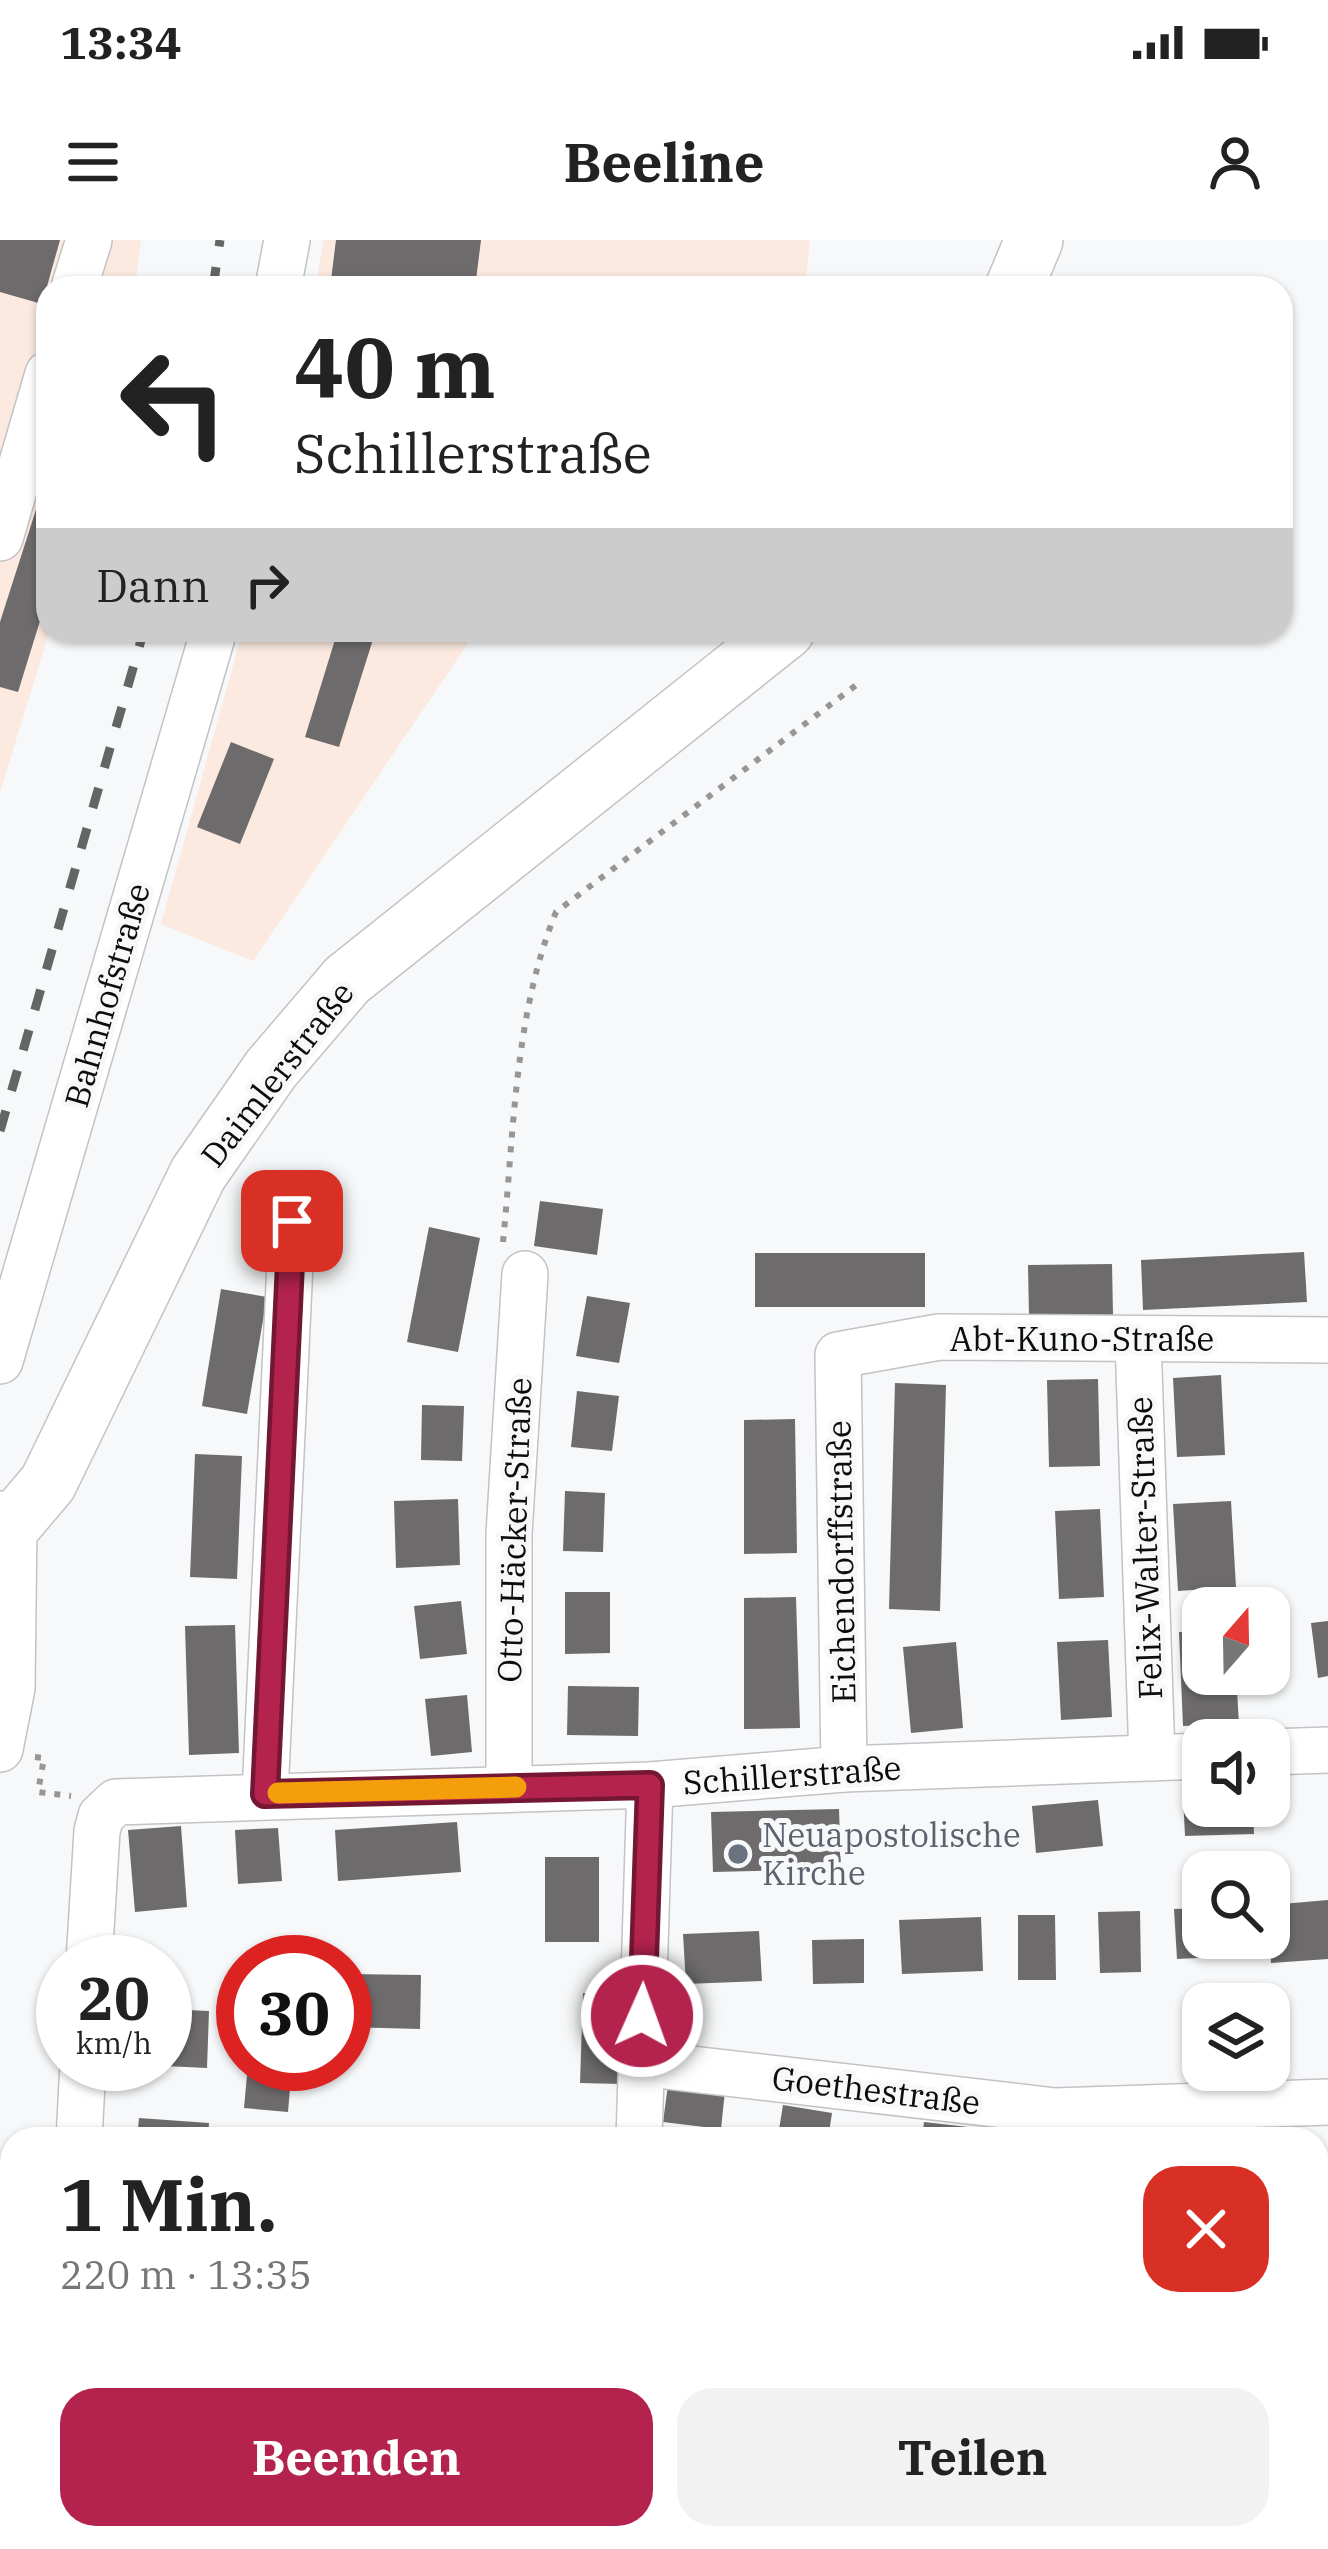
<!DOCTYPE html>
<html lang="de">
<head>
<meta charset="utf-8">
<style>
	:root { --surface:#fff; --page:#f2f2f2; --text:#222; --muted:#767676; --accent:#b3234e }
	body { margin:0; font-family:"IBM Plex Serif",serif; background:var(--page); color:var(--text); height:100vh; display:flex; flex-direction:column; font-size:45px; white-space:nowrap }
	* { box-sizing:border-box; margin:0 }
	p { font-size:39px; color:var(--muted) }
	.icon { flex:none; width:66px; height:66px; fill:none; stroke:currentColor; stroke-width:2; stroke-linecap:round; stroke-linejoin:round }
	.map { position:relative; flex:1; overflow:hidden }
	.sheet { position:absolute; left:0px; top:1887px; width:1329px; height:423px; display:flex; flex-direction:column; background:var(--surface); border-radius:36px 36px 0 0; box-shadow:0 3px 9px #0004 }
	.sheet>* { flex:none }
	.hud { position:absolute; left:36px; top:36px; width:1257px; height:366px; border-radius:36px; box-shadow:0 3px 9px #0004; background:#fff; color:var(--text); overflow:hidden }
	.needle { width:78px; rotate:20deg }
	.tools { position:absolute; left:1182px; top:1347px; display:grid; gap:24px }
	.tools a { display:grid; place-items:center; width:108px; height:108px; border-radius:24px; background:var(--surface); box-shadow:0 3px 9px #0004; font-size:60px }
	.speed { position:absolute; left:36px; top:1695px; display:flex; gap:24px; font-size:60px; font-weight:700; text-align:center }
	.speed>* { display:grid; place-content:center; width:156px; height:156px; border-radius:50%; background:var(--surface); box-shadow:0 3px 9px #0004; line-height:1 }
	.speed small { font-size:30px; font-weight:400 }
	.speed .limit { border:18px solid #d22; background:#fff; color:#111 }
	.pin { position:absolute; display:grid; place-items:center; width:102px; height:102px; color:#fff; margin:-51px; border-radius:24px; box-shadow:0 6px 18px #0006 }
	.me { position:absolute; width:132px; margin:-66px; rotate:2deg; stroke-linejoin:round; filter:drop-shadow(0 0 9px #0008) }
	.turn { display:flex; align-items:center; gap:42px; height:252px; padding:0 60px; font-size:54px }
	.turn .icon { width:156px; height:156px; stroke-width:2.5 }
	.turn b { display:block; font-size:84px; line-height:102px }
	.then { display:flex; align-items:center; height:114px; padding:0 60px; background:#0003; gap:24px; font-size:45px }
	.round { display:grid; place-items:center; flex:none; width:126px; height:126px; border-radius:36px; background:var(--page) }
	.summary { display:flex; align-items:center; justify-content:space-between; height:204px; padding:0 60px }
	h1 { font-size:72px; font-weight:700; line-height:90px }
	.button { display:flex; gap:24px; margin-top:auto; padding:24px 60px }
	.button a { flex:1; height:138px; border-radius:36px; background:var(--accent); color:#fff; font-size:48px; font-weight:700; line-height:138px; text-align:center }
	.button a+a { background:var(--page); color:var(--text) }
	.status { display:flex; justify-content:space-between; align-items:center; height:84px; padding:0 60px; background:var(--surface); direction:ltr }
	.status svg { height:33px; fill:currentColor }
	header { display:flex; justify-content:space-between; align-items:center; height:156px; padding:0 60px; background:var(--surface); font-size:54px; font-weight:700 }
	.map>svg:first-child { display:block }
	.industrial { fill:#fceae0 }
	.building { fill:#6d6b6b }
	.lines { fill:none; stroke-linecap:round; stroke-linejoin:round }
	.minor-casing { stroke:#c3c3c5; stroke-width:48 }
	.major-casing { stroke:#c3c3c5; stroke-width:60 }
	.path { stroke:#969697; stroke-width:6; stroke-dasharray:6 9; stroke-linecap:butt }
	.minor { stroke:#fff; stroke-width:45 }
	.major { stroke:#fff; stroke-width:57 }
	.rail { stroke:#646565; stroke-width:9; stroke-dasharray:21 21; stroke-linecap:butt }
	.route-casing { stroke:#741733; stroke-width:30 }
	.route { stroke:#b3234e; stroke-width:21 }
	.slow { stroke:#f59e0b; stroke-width:21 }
	.worship-dot { fill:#6b7280; stroke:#f7f8f9; stroke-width:4.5 }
	.labels { text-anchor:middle; stroke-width:10; stroke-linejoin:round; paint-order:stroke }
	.street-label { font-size:33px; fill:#0c0c0c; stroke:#f7f8f9 }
	.worship-label { font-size:33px; fill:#5b616d; stroke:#f7f8f9; text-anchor:start }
</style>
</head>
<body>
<div class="status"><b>13:34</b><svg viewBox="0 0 49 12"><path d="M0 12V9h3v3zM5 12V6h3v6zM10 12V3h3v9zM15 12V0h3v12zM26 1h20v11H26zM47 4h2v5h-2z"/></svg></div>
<header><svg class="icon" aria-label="menu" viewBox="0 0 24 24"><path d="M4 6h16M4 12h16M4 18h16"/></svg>Beeline<svg class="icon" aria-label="person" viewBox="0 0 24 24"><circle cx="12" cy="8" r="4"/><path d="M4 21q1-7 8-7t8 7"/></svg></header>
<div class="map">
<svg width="1328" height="2309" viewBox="0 0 1328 2309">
	<rect width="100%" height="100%" fill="#f7f8f9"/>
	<g class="industrial">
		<polygon points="0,0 141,0 135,48 48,48 50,390 0,552"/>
		<polygon points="324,0 810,0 805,48 315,48"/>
		<polygon points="243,390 477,390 253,721 161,684"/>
		<polygon points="0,2168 12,2169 12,2298 576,2298 576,2309 0,2309"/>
	</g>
	<g class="building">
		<polygon points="0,0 60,0 42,64 0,52"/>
		<polygon points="336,0 481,0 475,48 330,48"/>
		<polygon points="48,232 48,355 18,452 0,447 0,382"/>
		<polygon points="338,390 376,390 339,507 305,497"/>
		<polygon points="231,502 274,519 240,604 197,587"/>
		<polygon points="540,961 603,969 597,1015 534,1006"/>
		<polygon points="429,987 480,998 458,1112 407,1102"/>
		<polygon points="1304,1012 1307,1062 1143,1070 1141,1020"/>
		<rect x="755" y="1013" width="170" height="54"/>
		<polygon points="1112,1024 1113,1075 1029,1076 1028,1025"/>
		<polygon points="221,1049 267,1057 247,1174 202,1166"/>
		<polygon points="587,1056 630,1063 619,1123 576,1116"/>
		<polygon points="1221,1135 1225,1215 1177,1217 1173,1138"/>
		<polygon points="1098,1139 1100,1226 1049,1227 1047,1140"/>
		<polygon points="895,1143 946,1145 940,1371 889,1369"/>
		<polygon points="577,1151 619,1156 612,1211 571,1207"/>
		<polygon points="422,1165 464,1166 462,1221 421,1220"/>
		<polygon points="795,1179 797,1313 744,1314 744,1180"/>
		<polygon points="195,1214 242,1216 237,1339 190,1337"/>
		<polygon points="565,1251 605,1253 603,1312 563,1311"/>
		<polygon points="458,1259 460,1325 396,1328 394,1261"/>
		<polygon points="1231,1261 1236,1347 1178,1351 1173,1264"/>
		<polygon points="1100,1269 1104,1357 1059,1359 1055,1271"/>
		<polygon points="565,1352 610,1352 610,1413 565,1414"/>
		<polygon points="796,1357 800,1488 744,1489 744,1358"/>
		<polygon points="461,1361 467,1414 420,1419 414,1366"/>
		<polygon points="1328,1381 1328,1436 1318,1438 1311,1383"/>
		<polygon points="235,1385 239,1513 189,1515 185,1386"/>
		<polygon points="1203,1391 1203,1434 1236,1434 1239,1484 1183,1486 1179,1392"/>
		<polygon points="1108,1400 1112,1477 1061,1480 1057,1402"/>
		<polygon points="956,1402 963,1488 911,1493 903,1407"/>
		<polygon points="568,1446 639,1447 638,1496 567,1495"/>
		<polygon points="467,1455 472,1512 431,1516 425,1459"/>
		<polygon points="1203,1555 1203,1566 1253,1566 1254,1594 1185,1596 1183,1556"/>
		<polygon points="1098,1560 1103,1606 1036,1613 1032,1566"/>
		<polygon points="839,1569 841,1629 713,1632 711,1572"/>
		<polygon points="457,1582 461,1632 338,1641 335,1590"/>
		<polygon points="181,1586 187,1667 135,1672 128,1590"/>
		<polygon points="278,1588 282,1641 238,1644 235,1590"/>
		<rect x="545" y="1617" width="54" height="85"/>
		<polygon points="1328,1660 1328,1719 1271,1723 1269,1665"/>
		<polygon points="1203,1668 1203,1698 1236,1698 1237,1716 1177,1719 1174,1669"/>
		<polygon points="1140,1671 1141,1732 1100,1733 1098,1672"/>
		<polygon points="1018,1675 1055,1675 1056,1740 1018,1740"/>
		<polygon points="981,1677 983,1731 902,1734 899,1680"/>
		<polygon points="759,1691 762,1741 686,1744 683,1694"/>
		<polygon points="864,1699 864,1743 813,1744 812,1700"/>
		<polygon points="345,1734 421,1735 420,1789 345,1787"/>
		<polygon points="583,1753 623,1754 621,1844 580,1843"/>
		<polygon points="165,1769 209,1771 207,1828 165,1826"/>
		<polygon points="248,1824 292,1824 288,1872 244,1868"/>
		<polygon points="668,1845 725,1851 721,1889 663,1882"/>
		<polygon points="783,1865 832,1873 828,1899 778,1896"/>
		<polygon points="139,1878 209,1883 208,1899 137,1899"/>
		<polygon points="924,1882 977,1888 976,1899 922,1899"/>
		<polygon points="466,1889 524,1890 523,1899 466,1899"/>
		<polygon points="1317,1922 1326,1922 1328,1989 1317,1989"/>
		<polygon points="0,2196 12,2199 12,2253 0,2250"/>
		<polygon points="132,2298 237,2298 234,2309 129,2309"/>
		<polygon points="242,2298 354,2298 351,2309 281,2309"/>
	</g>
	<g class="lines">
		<g class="minor-casing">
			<g id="minor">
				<polyline points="74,48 89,0"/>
				<polyline points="278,48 287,0"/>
				<polyline points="0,298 48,134"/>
				<polyline points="1138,1099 1152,1518"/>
				<polyline points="0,1121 214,390"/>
				<polyline points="0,1509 12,1448 14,1283"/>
				<polyline points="1269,1512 1328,1510"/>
				<polyline points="844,1529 838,1115 939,1097 1328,1100"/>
				<polyline points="509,1547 509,1294 525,1034"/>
				<polyline points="265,1554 292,981"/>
				<polyline points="89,1722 97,1591 101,1576 116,1562 650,1545 844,1529 1203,1516"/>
				<polyline points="640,1823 1055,1871 1328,1862"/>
				<polyline points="79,1899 83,1824"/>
				<polyline points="639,1899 650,1545"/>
				<polyline points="0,2116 12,2120"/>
				<polyline points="1317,2128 1328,2125"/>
			</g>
		</g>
		<g class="major-casing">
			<g id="major">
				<polyline points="1014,48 1034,0"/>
				<polyline points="0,1280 14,1283 48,1243 198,934 271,829 347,740 786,390"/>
			</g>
		</g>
		<g class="path">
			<path d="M503,1002c11,-109 11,-227 53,-330l303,-229"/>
			<polyline points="35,1517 44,1518 38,1552 71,1556"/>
			<polyline points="0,2053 12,2063"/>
		</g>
		<use href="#minor" class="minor"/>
		<use href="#major" class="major"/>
		<g class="rail">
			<polyline points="213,48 220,0"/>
			<polyline points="0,891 144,390"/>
		</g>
	</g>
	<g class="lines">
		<g class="route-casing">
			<polyline id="route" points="292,981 265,1554 650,1545 642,1776"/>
		</g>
		<use href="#route" class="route"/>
		<polyline class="slow" points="278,1553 516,1547"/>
	</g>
	<circle class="worship-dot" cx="738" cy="1614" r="12"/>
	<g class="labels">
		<g class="street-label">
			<text transform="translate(107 755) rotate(-74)" y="12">Bahnhofstraße</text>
			<text transform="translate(277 834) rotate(-52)" y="12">Daimlerstraße</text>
			<text x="1082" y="1111">Abt-Kuno-Straße</text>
			<text transform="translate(514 1290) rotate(-88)" y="12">Otto-Häcker-Straße</text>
			<text transform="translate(1145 1308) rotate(-92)" y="12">Felix-Walter-Straße</text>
			<text transform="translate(841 1322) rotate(-91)" y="12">Eichendorffstraße</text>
			<text transform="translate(792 1535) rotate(-4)" y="12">Schillerstraße</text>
			<text transform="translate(876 1850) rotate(7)" y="12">Goethestraße</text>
		</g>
		<g class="worship-label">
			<text x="762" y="1607">Neuapostolische<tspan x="762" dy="38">Kirche</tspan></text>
		</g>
	</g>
</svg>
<div class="tools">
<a><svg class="needle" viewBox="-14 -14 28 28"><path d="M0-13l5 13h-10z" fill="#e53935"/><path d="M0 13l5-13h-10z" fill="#767676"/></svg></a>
<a><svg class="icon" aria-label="sound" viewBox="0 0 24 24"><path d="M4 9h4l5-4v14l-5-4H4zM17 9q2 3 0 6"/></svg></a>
<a><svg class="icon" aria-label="search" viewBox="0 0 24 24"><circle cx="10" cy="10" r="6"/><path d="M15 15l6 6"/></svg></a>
<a><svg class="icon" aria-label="layers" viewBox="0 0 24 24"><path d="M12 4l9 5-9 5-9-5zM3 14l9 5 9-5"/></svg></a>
</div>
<div class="speed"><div>20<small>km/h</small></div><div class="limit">30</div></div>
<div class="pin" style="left:292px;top:981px;background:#d93025"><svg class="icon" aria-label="arrive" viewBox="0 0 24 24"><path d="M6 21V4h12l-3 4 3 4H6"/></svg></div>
<svg class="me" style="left:642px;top:1776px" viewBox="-20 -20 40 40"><circle r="17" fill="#b3234e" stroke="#fff" stroke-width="3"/><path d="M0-11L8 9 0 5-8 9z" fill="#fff"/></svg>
<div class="hud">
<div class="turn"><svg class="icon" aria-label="left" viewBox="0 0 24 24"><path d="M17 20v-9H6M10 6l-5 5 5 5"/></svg><div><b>40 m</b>Schillerstraße</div></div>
<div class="then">Dann<svg class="icon" aria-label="right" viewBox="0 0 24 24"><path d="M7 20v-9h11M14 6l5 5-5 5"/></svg></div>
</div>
<section class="sheet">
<div class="summary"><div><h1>1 Min.</h1><p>220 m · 13:35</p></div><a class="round" style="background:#d93025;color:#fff"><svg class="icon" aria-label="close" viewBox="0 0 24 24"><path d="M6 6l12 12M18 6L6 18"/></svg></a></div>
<div class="button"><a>Beenden</a><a>Teilen</a></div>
</section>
</div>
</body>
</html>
